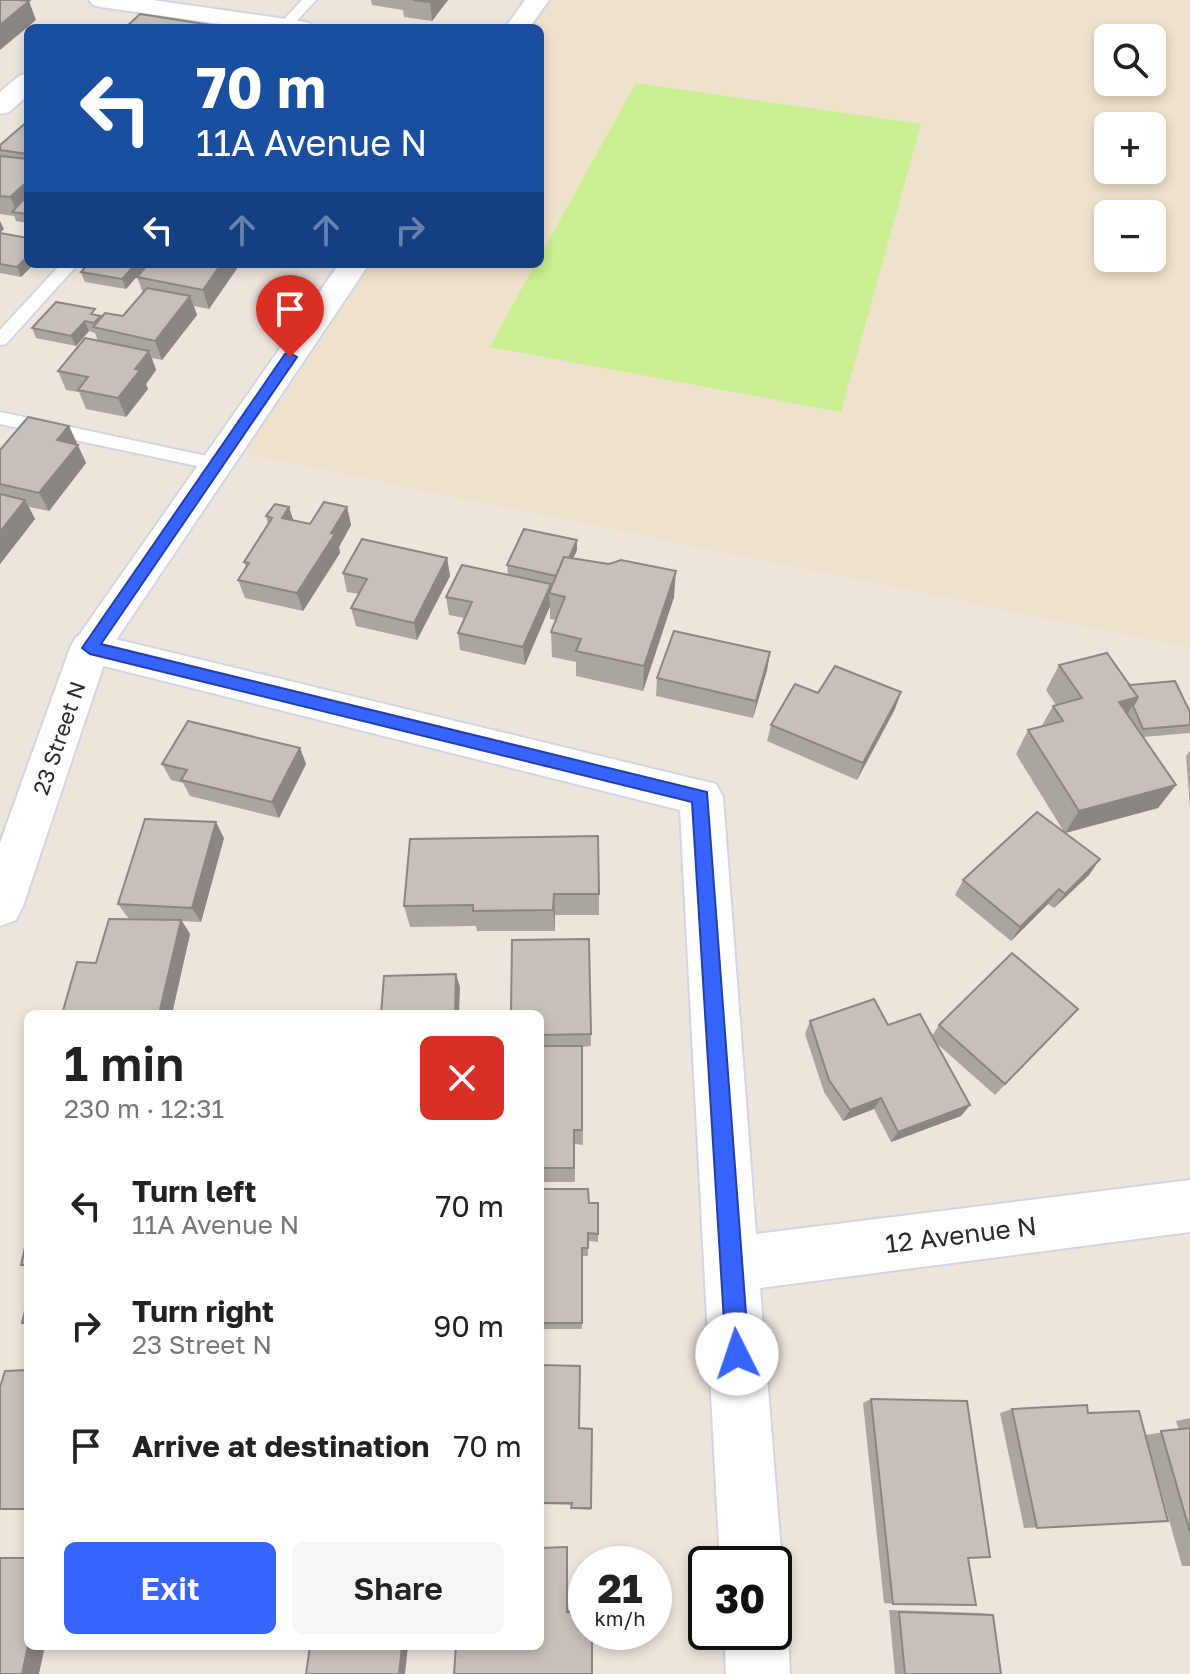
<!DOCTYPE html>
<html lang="en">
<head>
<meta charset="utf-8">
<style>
	:root { --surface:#fff; --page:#f6f6f6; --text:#222; --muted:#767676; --accent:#3763ff }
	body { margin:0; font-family:"Golos Text",sans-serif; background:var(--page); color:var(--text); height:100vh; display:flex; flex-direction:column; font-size:30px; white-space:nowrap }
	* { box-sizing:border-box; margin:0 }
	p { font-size:26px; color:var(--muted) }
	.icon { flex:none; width:44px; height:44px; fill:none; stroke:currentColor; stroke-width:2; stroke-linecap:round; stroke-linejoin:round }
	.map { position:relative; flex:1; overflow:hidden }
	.panel { position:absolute; left:24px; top:1010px; width:520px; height:640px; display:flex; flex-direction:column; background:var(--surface); border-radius:12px; box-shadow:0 4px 12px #0003 }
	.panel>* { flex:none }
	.banner { position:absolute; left:24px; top:24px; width:520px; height:244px; border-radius:12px; box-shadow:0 4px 12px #0003; background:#1a4fa0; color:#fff; overflow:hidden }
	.tools { position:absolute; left:1094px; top:24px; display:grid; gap:16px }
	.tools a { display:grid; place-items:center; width:72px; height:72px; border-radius:12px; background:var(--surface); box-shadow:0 4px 12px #0003; font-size:40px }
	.speed { position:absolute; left:568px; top:1546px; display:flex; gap:16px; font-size:40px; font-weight:700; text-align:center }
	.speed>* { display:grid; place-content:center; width:104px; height:104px; border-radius:50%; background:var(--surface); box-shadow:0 4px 12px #0003; line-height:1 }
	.speed small { font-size:20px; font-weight:400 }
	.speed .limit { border:4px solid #111; border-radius:12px; background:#fff; color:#111 }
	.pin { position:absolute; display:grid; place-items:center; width:68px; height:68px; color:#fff; margin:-82px -34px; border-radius:50% 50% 50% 0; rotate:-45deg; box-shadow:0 0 8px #0007 }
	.pin .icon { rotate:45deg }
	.me { position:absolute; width:88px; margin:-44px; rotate:356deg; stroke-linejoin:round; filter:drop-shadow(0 0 6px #0008) }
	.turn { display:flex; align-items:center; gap:28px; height:168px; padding:0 40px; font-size:36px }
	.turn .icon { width:104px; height:104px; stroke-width:2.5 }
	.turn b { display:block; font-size:56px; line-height:68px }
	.lanes { display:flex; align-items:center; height:76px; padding:0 40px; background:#0003; justify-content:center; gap:40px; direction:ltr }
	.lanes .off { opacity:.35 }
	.round { display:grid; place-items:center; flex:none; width:84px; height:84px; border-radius:12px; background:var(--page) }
	.head { display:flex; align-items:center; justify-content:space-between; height:136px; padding:0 40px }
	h1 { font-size:48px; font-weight:600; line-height:60px }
	.cta { display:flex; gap:16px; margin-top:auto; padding:16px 40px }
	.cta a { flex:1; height:92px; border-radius:12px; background:var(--accent); color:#fff; font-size:32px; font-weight:600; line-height:92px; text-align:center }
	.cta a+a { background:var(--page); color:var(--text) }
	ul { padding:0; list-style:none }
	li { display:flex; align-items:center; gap:24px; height:120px; padding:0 40px }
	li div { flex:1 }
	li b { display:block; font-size:30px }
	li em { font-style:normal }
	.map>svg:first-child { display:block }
	.education { fill:#efe2cb; fill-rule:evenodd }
	.pitch { fill:#caee92 }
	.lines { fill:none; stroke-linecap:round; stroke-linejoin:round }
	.lane-casing { stroke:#d1d6e4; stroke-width:4 }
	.street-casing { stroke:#d1d6e4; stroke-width:4 }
	.secondary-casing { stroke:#d1d6e4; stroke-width:4 }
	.lane { fill:#fff; fill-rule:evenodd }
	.street { fill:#fff; fill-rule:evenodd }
	.secondary { fill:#fff; fill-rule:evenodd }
	.wall { fill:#aaa59e }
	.shaded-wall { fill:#8b8681 }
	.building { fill:#c6c0b8; stroke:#8b8681; stroke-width:2 }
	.route { fill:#3763ff; stroke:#2440a6; stroke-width:2 }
	.labels { text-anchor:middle; stroke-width:8; stroke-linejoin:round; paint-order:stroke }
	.street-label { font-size:22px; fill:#2b2b2b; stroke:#fff }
	.near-street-label { font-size:26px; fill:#2b2b2b; stroke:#fff }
</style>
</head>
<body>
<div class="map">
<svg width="1190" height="1674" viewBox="0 0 1190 1674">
	<rect width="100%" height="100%" fill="#ede5dc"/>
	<path class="education" d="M537,0h653v648l-964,-198 128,-186h186v-236h-23zM1108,38h44v44h-44zM1108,126h44v44h-44zM1108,214h44v44h-44z"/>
	<polygon class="pitch" points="636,83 921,124 841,412 490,347 535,264 540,264 540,256"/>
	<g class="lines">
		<g class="lane-casing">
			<g id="lane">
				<polygon points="302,0 316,0 290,28 276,28"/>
				<polygon points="61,264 78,264 6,344 0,345 0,330"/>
				<polygon points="0,412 216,458 226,464 216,470 0,424"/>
			</g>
		</g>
		<g class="street-casing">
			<g id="street">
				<polygon points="89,0 152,0 300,21 309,23 312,28 248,28 101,7 93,5"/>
				<polygon points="28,73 28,95 9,112 0,114 0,92 19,76"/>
				<polygon points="90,633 716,784 723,797 756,1234 1190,1180 1190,1232 760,1288 782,1564 774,1583 774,1564 720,1564 680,810 76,659 70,648 76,637"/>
				<polygon points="774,1608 778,1610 788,1632 790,1674 726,1674 724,1632 774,1632"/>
			</g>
		</g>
		<g class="secondary-casing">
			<g id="secondary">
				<polygon points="525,0 549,0 529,28 505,28"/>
				<polygon points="339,264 369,264 108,652 23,906 16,920 0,926 0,843 70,648"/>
			</g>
		</g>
		<use href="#lane" class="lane"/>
		<use href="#street" class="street"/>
		<use href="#secondary" class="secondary"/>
	</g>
	<g class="wall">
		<polygon points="371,0 448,0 432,21 404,17 403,10 372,5"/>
		<polygon points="28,121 28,223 16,221 14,216 0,214 0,145"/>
		<polygon points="0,233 28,264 34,264 21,277 0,273"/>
		<polygon points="88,264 145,264 146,266 126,289 85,282 81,272"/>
		<polygon points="238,267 209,309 194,306 197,315 162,360 152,358 156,370 146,384 148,389 126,417 86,409 79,392 66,390 58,371 98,341 95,333 89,331 76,346 36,338 32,328 97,315 102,317 123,316 143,293 137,277"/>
		<polygon points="69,426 86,463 49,511 29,507 35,519 0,564 0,450"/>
		<polygon points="289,507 293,520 310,524 347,507 351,525 339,547 340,553 303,611 245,598 238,580 246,567 244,562 268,524 266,516"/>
		<polygon points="577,540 577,550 573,559 674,597 643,691 576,676 576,662 552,657 551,632 556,620 550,619 550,606 525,665 460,650 458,633 464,618 449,615 446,597 508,574 507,565"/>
		<polygon points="447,558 450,576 417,640 356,626 351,608 359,594 347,592 343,573"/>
		<polygon points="770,652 767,670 753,718 656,696 657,678"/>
		<polygon points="1059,665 1129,685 1190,712 1190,733 1143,737 1176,785 1158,808 1065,833 1089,875 1054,908 1048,904 1011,941 955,895 963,880 1064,832 1016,754 1028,730 1041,727 1053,706 1056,705 1046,690"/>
		<polygon points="818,693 895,709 857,780 767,741 771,725"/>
		<polygon points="300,748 306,764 279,818 190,796 183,783 171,780 162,764"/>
		<polygon points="1190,751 1190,808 1186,756"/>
		<polygon points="224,838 201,922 182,921 190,934 172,1014 62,1014 96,963 129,919 118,904"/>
		<polygon points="410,839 599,894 599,915 555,915 555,931 477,931 476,926 410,927 404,906"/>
		<polygon points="589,939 591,1046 582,1047 583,1145 575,1144 575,1182 540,1182 540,1014"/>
		<polygon points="1078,1009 995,1095 935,1042 970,1105 961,1116 891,1142 874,1109 843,1121 824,1092 805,1034 810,1021 888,1025 932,1036 939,1025"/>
		<polygon points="540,1189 589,1203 598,1203 598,1242 588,1241 588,1256 583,1256 582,1329 540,1329"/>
		<polygon points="540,1365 580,1428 592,1429 591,1510 572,1509 572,1505 540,1504"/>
		<polygon points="871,1399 968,1558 893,1604 884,1603 863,1403"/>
		<polygon points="1012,1409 1088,1413 1145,1435 1179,1430 1176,1421 1190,1418 1190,1566 1182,1566 1149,1448 1168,1521 1024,1528 1000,1413"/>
		<polygon points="568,1547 568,1610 586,1610 586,1632 454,1674"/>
		<polygon points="889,1610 981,1613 993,1615 1001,1674 895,1674"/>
	</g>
	<g class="shaded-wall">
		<polygon points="431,0 448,0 432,21 430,2"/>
		<polygon points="29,1 36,20 0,50 0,25"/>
		<polygon points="28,181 28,208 17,212 10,197"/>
		<polygon points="0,221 4,229 0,233"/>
		<polygon points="28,256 28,264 34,264 21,277 17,267"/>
		<polygon points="136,264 145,264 146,266 126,289 122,279"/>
		<polygon points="221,264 238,264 238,267 209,309 203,290"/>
		<polygon points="190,296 197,315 162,360 155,341"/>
		<polygon points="85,321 89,331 76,346 71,336"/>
		<polygon points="149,351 156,370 146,384 148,389 126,417 118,398 135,369"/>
		<polygon points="69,426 86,463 49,511 39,493 57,440"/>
		<polygon points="25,500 35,519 0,564 0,532"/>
		<polygon points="289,507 295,525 282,518"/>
		<polygon points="347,507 351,525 339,547 340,553 303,611 297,593"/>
		<polygon points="577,540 577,550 561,586 561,577"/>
		<polygon points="447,558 450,576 417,640 414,623"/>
		<polygon points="676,571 674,597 643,691 644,666"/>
		<polygon points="551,584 551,594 549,593 550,606 525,665 523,647"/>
		<polygon points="770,652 767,670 753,718 756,701"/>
		<polygon points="901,692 895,709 857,780 863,763"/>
		<polygon points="1138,697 1123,721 1119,702"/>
		<polygon points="300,748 306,764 279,818 272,802"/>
		<polygon points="1176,785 1158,808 1065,833 1079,811"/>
		<polygon points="216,822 224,838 201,922 192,908"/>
		<polygon points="1100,859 1089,875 1054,908 1065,894"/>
		<polygon points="1059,889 1048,904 1011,941 1020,927"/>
		<polygon points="554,894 555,915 555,931 553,910"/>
		<polygon points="181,920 190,934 172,1014 159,1014"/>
		<polygon points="456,974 460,987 459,1014 455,1014"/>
		<polygon points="881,1098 874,1109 843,1121 850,1110"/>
		<polygon points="970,1105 961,1116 891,1142 898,1132"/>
		<polygon points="28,1646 45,1646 39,1674 22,1674"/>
		<polygon points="402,1646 408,1646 405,1674 399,1674"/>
	</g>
	<g class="building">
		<polygon points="0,0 20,0 29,1 0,25"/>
		<polygon points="413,0 431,0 430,2"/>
		<polygon points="140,14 230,28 125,28"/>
		<polygon points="28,121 28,154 0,150 0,145"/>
		<polygon points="0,156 28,159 26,161 28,161 28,181 10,197 0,196"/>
		<polygon points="28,195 28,214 12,212"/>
		<polygon points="0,233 28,238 28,256 17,267 0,264"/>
		<polygon points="88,264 136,264 122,279 81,272"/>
		<polygon points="148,264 221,264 203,290 137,277"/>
		<polygon points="147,288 190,296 155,341 93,327 105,313 123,316"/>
		<polygon points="56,302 95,309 91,314 101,316 94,323 85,321 71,336 32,328"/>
		<polygon points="85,338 149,351 135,369 140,370 118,398 78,390 88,377 58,371"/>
		<polygon points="28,417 69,426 57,440 78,445 39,493 0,484 0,450"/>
		<polygon points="0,494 25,500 0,532"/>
		<polygon points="324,502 347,507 331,533 335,534 297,593 238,580 249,563 244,562 272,518 266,516 275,504 289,507 282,518 310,524"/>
		<polygon points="524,529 577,540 569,558 564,557 556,576 507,565"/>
		<polygon points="362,539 447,558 414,623 351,608 367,579 343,573"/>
		<polygon points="564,557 609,564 621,560 676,571 644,666 576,651 581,639 551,632 565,597 549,593"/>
		<polygon points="462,565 551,584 523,647 458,633 472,602 446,597"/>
		<polygon points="674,631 770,652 756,701 657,678"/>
		<polygon points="1107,653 1138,697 1119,702 1176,785 1079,811 1028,730 1063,721 1053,706 1082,698 1059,665"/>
		<polygon points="835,666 901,692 863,763 771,725 795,684 818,693"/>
		<polygon points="1175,681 1190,712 1190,725 1143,729 1133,706 1138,697 1129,685"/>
		<polygon points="188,721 300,748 272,802 181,780 187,770 162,764"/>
		<polygon points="1037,812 1100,859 1065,894 1059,889 1020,927 963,880"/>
		<polygon points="145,819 216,822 192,908 118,904"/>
		<polygon points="598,836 599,894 554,894 553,910 473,911 473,905 404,906 410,839"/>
		<polygon points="109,919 181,920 159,1014 62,1014 77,962 96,963"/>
		<polygon points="589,939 591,1034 540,1035 540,1014 511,1014 512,940"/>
		<polygon points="1012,953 1078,1009 1005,1084 939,1025"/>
		<polygon points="456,974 455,1014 381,1014 384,976"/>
		<polygon points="874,999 888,1025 920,1014 970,1105 898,1132 881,1098 850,1110 829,1080 810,1021"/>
		<polygon points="540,1046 582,1046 582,1130 574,1130 574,1168 540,1168"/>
		<polygon points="540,1189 588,1189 589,1203 598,1203 598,1234 588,1233 588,1248 582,1248 582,1323 540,1323"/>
		<polygon points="28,1234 28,1265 21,1265"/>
		<polygon points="28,1299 28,1323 22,1323"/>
		<polygon points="540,1365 580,1366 579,1428 592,1429 591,1508 571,1508 572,1503 540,1503"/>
		<polygon points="28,1370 28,1509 0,1509 0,1387 5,1371"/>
		<polygon points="871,1399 967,1401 990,1557 968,1558 976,1605 893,1604"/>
		<polygon points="1087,1405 1088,1413 1139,1411 1168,1521 1037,1528 1012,1409"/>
		<polygon points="1190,1428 1190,1532 1161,1431"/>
		<polygon points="567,1547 567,1612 586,1612 586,1632 592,1632 592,1674 454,1674 456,1646 540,1646 540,1548"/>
		<polygon points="0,1558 28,1558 28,1646 22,1674 0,1674"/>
		<polygon points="899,1612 993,1615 1001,1674 905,1674"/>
		<polygon points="310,1646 402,1646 399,1674 306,1674"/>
	</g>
	<polygon class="route" points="290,353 297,357 101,644 707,792 749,1354 746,1362 737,1365 729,1362 726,1354 692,802 90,654 82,648 285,354"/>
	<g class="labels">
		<g class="street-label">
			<text transform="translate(59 738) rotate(-71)" y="8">23 Street N</text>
		</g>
		<g class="near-street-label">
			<text transform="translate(961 1235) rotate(-7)" y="9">12 Avenue N</text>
		</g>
	</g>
</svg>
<div class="tools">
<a><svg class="icon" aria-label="search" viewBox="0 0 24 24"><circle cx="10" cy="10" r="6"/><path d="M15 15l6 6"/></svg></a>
<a>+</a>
<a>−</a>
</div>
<div class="speed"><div>21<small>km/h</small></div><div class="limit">30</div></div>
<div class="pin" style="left:290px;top:357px;background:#d93025"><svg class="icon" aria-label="arrive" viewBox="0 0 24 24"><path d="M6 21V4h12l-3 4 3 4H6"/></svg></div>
<svg class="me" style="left:737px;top:1354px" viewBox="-20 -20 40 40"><circle r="19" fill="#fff"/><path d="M0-13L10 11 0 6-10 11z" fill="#3763ff"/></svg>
<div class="banner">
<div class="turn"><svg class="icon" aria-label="left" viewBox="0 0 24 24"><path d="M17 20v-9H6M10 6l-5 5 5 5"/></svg><div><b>70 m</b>11A Avenue N</div></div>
<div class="lanes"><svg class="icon" aria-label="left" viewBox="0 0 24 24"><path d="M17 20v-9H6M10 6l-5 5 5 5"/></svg><svg class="icon off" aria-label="ahead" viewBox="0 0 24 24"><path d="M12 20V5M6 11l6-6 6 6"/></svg><svg class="icon off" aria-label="ahead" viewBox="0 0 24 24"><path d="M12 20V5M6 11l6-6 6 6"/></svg><svg class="icon off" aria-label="right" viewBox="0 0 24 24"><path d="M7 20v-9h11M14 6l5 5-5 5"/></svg></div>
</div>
<section class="panel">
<div class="head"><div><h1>1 min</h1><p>230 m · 12:31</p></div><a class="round" style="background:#d93025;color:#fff"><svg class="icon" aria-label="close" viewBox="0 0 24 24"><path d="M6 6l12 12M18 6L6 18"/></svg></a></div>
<ul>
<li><svg class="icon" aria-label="left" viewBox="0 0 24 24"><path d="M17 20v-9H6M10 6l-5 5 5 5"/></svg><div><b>Turn left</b><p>11A Avenue N</p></div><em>70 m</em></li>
<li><svg class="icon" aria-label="right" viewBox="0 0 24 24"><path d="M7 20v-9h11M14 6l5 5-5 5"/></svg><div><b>Turn right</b><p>23 Street N</p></div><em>90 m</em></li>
<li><svg class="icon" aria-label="arrive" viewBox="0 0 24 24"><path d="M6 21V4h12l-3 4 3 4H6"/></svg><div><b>Arrive at destination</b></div><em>70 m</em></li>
</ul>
<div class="cta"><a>Exit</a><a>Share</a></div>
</section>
</div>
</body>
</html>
